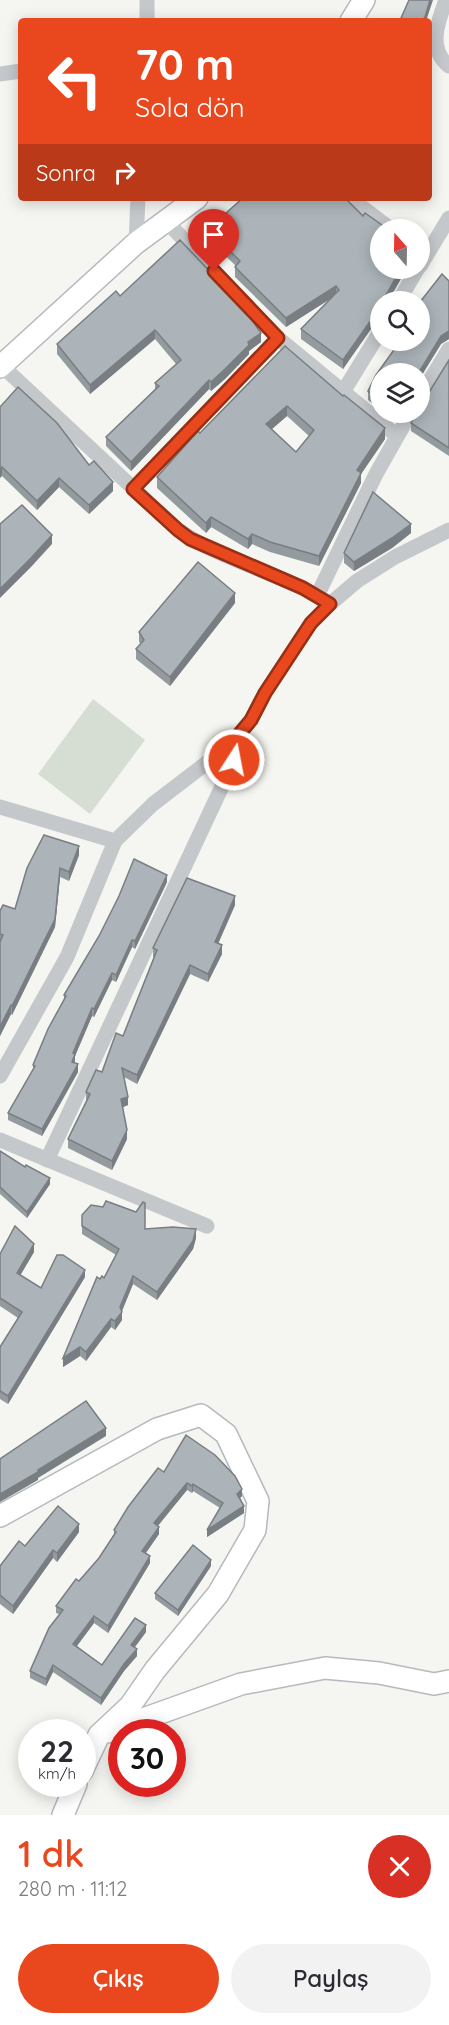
<!DOCTYPE html>
<html lang="tr">
<head>
<meta charset="utf-8">
<style>
	:root { --surface:#fff; --page:#f2f2f3; --text:#2b2b33; --muted:#7c7c81; --accent:#e9481e }
	body { margin:0; font-family:Quicksand,sans-serif; background:var(--page); color:var(--text); height:100vh; display:flex; flex-direction:column; font-size:22px; white-space:nowrap }
	* { box-sizing:border-box; margin:0 }
	p { font-size:20px; color:var(--muted) }
	.icon { flex:none; width:33px; height:33px; fill:none; stroke:currentColor; stroke-width:2; stroke-linecap:round; stroke-linejoin:round }
	.map { position:relative; height:1815px; overflow:hidden }
	.panel { display:flex; flex-direction:column; background:var(--surface); flex:1 }
	.panel>* { flex:none }
	.guide { position:absolute; left:18px; top:18px; width:414px; height:183px; border-radius:6px; box-shadow:0 3px 15px #0003; background:#e9481e; color:#fff; overflow:hidden }
	.needle { width:39px; rotate:340deg }
	.tools { position:absolute; left:370px; top:219px; display:grid; gap:12px }
	.tools a { display:grid; place-items:center; width:60px; height:60px; border-radius:50%; background:var(--surface); box-shadow:0 3px 15px #0003; font-size:30px }
	.speed { position:absolute; left:18px; top:1719px; display:flex; gap:12px; font-size:30px; font-weight:700; text-align:center }
	.speed>* { display:grid; place-content:center; width:78px; height:78px; border-radius:50%; background:var(--surface); box-shadow:0 3px 15px #0003; line-height:1 }
	.speed small { font-size:15px; font-weight:400 }
	.speed .limit { border:9px solid #d22; background:#fff; color:#111 }
	.pin { position:absolute; display:grid; place-items:center; width:51px; height:51px; color:#fff; margin:-62px -26px; border-radius:50% 50% 50% 0; rotate:-45deg; box-shadow:0 0 6px #0007 }
	.pin .icon { rotate:45deg }
	.me { position:absolute; width:66px; margin:-33px; rotate:11deg; stroke-linejoin:round; filter:drop-shadow(0 0 4px #0008) }
	.turn { display:flex; align-items:center; gap:21px; height:126px; padding:0 18px; font-size:27px }
	.turn .icon { width:78px; height:78px; stroke-width:2.5 }
	.turn b { display:block; font-size:42px; line-height:51px }
	.then { display:flex; align-items:center; height:57px; padding:0 18px; background:#0003; gap:12px; font-size:22px }
	.round { display:grid; place-items:center; flex:none; width:63px; height:63px; border-radius:32px; background:var(--page) }
	.headline { display:flex; align-items:center; justify-content:space-between; height:102px; padding:0 18px }
	h1 { font-size:36px; font-weight:600; line-height:45px; color:var(--accent) }
	.action { display:flex; gap:12px; margin-top:auto; padding:12px 18px }
	.action a { flex:1; height:69px; border-radius:36px; background:var(--accent); color:#fff; font-size:24px; font-weight:600; line-height:69px; text-align:center }
	.action a+a { background:var(--page); color:var(--text) }
	.map>svg:first-child { display:block }
	.pitch { fill:#d6ddd2 }
	.lines { fill:none; stroke-linecap:round; stroke-linejoin:round }
	.secondary-casing { stroke:#b4babe; stroke-width:24 }
	.street { stroke:#c5c8cb; stroke-width:15 }
	.secondary { stroke:#fff; stroke-width:21 }
	.wall { fill:#949b9f; fill-rule:evenodd }
	.shaded-wall { fill:#787e82 }
	.building { fill:#acb4b9; stroke:#787e82; stroke-width:1.5; fill-rule:evenodd }
	.route-casing { stroke:#972f14; stroke-width:15 }
	.route { stroke:#e9481e; stroke-width:10 }
</style>
</head>
<body>
<div class="map">
<svg width="449" height="1815" viewBox="0 0 449 1815">
	<rect width="100%" height="100%" fill="#f5f5f1"/>
	<polygon class="pitch" points="93,699 145,740 90,814 38,774"/>
	<g class="lines">
		<g class="secondary-casing">
			<g id="secondary">
				<polyline points="351,21 364,0"/>
				<polyline points="0,367 136,243 197,198"/>
				<polyline points="0,1516 157,1429 201,1415 226,1434 258,1501 255,1530 218,1594 155,1670 130,1706 99,1735 82,1771"/>
				<polyline points="107,1732 241,1684 325,1668 379,1673 434,1684 449,1681"/>
				<polyline points="63,1815 76,1784"/>
			</g>
		</g>
		<g class="street">
			<path d="M446,0c-8,21 -19,49 3,66"/>
			<polyline points="147,21 147,0"/>
			<polyline points="0,74 21,71"/>
			<polyline points="350,198 392,230"/>
			<polyline points="166,221 278,338 397,436"/>
			<polyline points="136,243 138,198"/>
			<polyline points="420,266 449,218"/>
			<polyline points="398,302 418,268"/>
			<path d="M1,365l177,165c47,32 105,43 152,74"/>
			<polyline points="343,392 381,330"/>
			<polyline points="420,397 449,349"/>
			<polyline points="133,489 278,338"/>
			<polyline points="317,596 376,474 411,412"/>
			<polyline points="0,807 115,841"/>
			<polyline points="0,1076 67,957 115,841 153,804 230,745 251,720 265,693 311,623 330,604 357,581 395,557 449,530"/>
			<polyline points="0,1140 207,1226"/>
			<polyline points="47,1160 233,763 235,756 230,745"/>
		</g>
		<use href="#secondary" class="secondary"/>
	</g>
	<g class="wall">
		<polygon points="238,198 345,198 390,297 388,302 343,369 301,339 301,329 332,298 286,327 235,277 235,267 236,266 208,239 208,229 238,202"/>
		<polygon points="442,274 449,281 449,339 441,344 420,378 420,374 381,374 381,410 368,400 368,391 376,375 401,340 420,340 420,302"/>
		<polygon points="120,296 261,342 249,351 249,354 225,379 211,391 209,389 131,471 106,446 106,437 155,389 155,383 176,364 155,339 90,394 57,354 57,344"/>
		<path d="M285,346l100,93 -24,35v9l-42,83 -49,-14 -18,-8 -4,5 -37,-22 -5,6 -49,-45v-11zM287,416l22,20 -13,16 -24,-23z"/>
		<polygon points="449,360 449,456 411,431 411,423"/>
		<polygon points="0,407 89,465 113,491 89,514 59,487 37,510 2,476"/>
		<polygon points="384,412 400,412 395,421"/>
		<polygon points="411,533 392,548 354,571 344,563 344,553"/>
		<polygon points="235,603 170,686 136,659 136,649 141,644 139,642 139,632"/>
		<polygon points="79,855 69,881 60,877 55,927 12,1015 11,1014 0,1036 0,911 15,909 27,868"/>
		<polygon points="167,882 135,949 132,947 116,982 112,980 94,1017 92,1016 75,1056 74,1063 78,1072 42,1136 8,1120 8,1113 33,1070 33,1065 64,1001 64,995"/>
		<polygon points="235,905 218,943 222,954 208,982 190,974 137,1084 124,1077 128,1105 123,1107 127,1139 112,1170 68,1148 68,1139 86,1101 86,1092 102,1072 123,1036 154,957 153,957 153,948"/>
		<polygon points="0,1151 50,1184 27,1218 0,1194"/>
		<polygon points="82,1215 145,1229 196,1238 193,1249 157,1300 133,1284 122,1311 122,1320 115,1330 111,1327 86,1361 80,1356 63,1367 100,1279 104,1278 116,1255 82,1234"/>
		<polygon points="34,1252 20,1275 41,1288 85,1277 8,1404 0,1399 0,1347 18,1318 0,1306 0,1254"/>
		<polygon points="164,1472 242,1496 240,1498 244,1513 207,1537 220,1508 193,1491 192,1493 187,1490 158,1526 159,1534 146,1553 150,1563 108,1633 94,1623 77,1646 102,1665 146,1632 135,1647 137,1656 124,1671 101,1705 53,1672 46,1686 30,1678 30,1671 59,1614 56,1613 56,1606 99,1558 114,1535 114,1530"/>
		<polygon points="79,1532 57,1562 53,1558 13,1614 0,1604 0,1566 25,1546"/>
		<polygon points="211,1566 178,1616 155,1599 155,1593"/>
	</g>
	<g class="shaded-wall">
		<polygon points="430,0 433,0 426,21 422,21"/>
		<polygon points="401,268 407,268 388,302 384,302 390,288"/>
		<polygon points="336,286 336,295 286,327 286,318"/>
		<polygon points="381,306 381,315 343,369 343,360"/>
		<polygon points="155,330 155,339 90,394 90,385"/>
		<polygon points="449,331 449,339 441,344 420,378 420,374 418,374 441,336"/>
		<polygon points="261,333 261,342 249,351 249,354 225,379 211,391 211,382 248,342"/>
		<polygon points="209,380 209,389 131,471 131,462"/>
		<polygon points="287,406 287,416 266,434 266,424"/>
		<polygon points="395,412 400,412 395,421"/>
		<polygon points="385,428 385,439 361,474 361,483 319,566 319,556 357,470"/>
		<polygon points="2,467 2,476 0,478 0,469"/>
		<polygon points="59,478 59,487 37,510 37,501"/>
		<polygon points="113,482 113,491 89,514 89,505"/>
		<polygon points="211,517 211,527 206,533 206,523"/>
		<polygon points="411,524 411,533 392,548 354,571 354,562"/>
		<polygon points="252,534 252,544 248,549 248,539"/>
		<polygon points="52,535 52,544 31,567 0,598 0,589"/>
		<polygon points="235,593 235,603 170,686 170,677"/>
		<polygon points="79,846 79,855 69,881 69,872"/>
		<polygon points="60,868 60,877 55,927 12,1015 12,1006"/>
		<polygon points="167,875 167,882 135,949 135,941"/>
		<polygon points="235,896 235,905 215,951 215,942"/>
		<polygon points="132,940 132,947 116,982 116,975"/>
		<polygon points="222,945 222,954 208,982 208,974"/>
		<polygon points="190,965 190,974 137,1084 137,1075"/>
		<polygon points="112,973 112,980 94,1017 94,1009"/>
		<polygon points="11,1005 11,1014 0,1036 0,1027"/>
		<polygon points="92,1008 92,1016 75,1056 75,1061 72,1069 73,1053"/>
		<polygon points="78,1064 78,1072 42,1136 42,1129"/>
		<polygon points="128,1097 128,1105 121,1108 121,1099"/>
		<polygon points="127,1130 127,1139 112,1170 112,1161"/>
		<polygon points="50,1178 50,1184 27,1218 27,1212"/>
		<polygon points="196,1229 196,1238 193,1249 157,1300 157,1292"/>
		<polygon points="34,1244 34,1252 17,1281 17,1273"/>
		<polygon points="85,1270 85,1277 8,1404 8,1396"/>
		<polygon points="133,1276 133,1284 121,1313 122,1312 122,1320 115,1330 115,1321"/>
		<polygon points="111,1319 111,1327 86,1361 86,1352"/>
		<polygon points="80,1347 80,1356 63,1367 63,1358"/>
		<polygon points="106,1428 106,1436 38,1478 38,1470"/>
		<polygon points="38,1472 38,1480 0,1502 0,1494"/>
		<polygon points="187,1483 187,1490 154,1530 154,1523"/>
		<polygon points="193,1484 193,1491 192,1493 192,1486"/>
		<polygon points="242,1489 242,1496 237,1501 237,1494"/>
		<polygon points="244,1506 244,1513 207,1537 207,1530"/>
		<polygon points="79,1524 79,1532 57,1562 57,1553"/>
		<polygon points="159,1527 159,1534 142,1558 142,1551"/>
		<polygon points="53,1550 53,1558 13,1614 13,1606"/>
		<polygon points="150,1556 150,1563 108,1633 108,1626"/>
		<polygon points="211,1560 211,1566 178,1616 178,1610"/>
		<polygon points="94,1616 94,1623 73,1651 73,1644"/>
		<polygon points="146,1625 146,1632 131,1652 131,1645"/>
		<polygon points="137,1649 137,1656 124,1671 101,1705 101,1698 124,1664"/>
		<polygon points="53,1665 53,1672 46,1686 46,1679"/>
	</g>
	<g class="building">
		<polygon points="409,0 430,0 425,17 422,21 408,21 401,18"/>
		<polygon points="243,198 345,198 363,216 365,213 389,230 381,230 381,268 401,268 390,288 386,295 388,296 384,302 381,302 381,306 343,360 301,329 339,290 336,286 286,318 235,267 240,261 208,229"/>
		<polygon points="180,240 239,302 261,333 248,342 249,345 225,369 211,382 209,380 131,462 106,437 159,386 155,383 181,360 155,330 90,385 57,344 116,291 120,296"/>
		<polygon points="442,274 449,281 449,331 441,336 418,374 381,374 381,402 368,391 376,375 401,340 420,340 420,315 423,311 420,309 420,302"/>
		<path d="M285,346l58,50 1,-1 41,33 -28,42 4,3 -42,83 -49,-14 -18,-8 -4,5 -37,-22 -5,6 -49,-46 41,-46 2,2zM287,406l27,24 -18,22 -30,-28z"/>
		<polygon points="449,360 449,448 411,423 417,412 420,412 420,398 428,394"/>
		<polygon points="18,387 57,423 89,465 94,461 113,482 89,505 59,478 37,501 2,467 0,469 0,407"/>
		<polygon points="373,492 411,524 392,538 354,562 344,553"/>
		<polygon points="22,505 52,535 31,558 0,589 0,524"/>
		<polygon points="198,562 235,593 170,677 136,649 144,640 139,632"/>
		<polygon points="44,835 79,846 69,872 60,868 55,919 12,1006 11,1005 0,1027 0,942 3,935 0,934 0,911 3,905 15,909 27,868"/>
		<polygon points="134,859 167,875 135,941 132,940 116,975 112,973 94,1009 92,1008 73,1053 75,1054 72,1062 78,1064 42,1129 8,1113 35,1066 33,1065 48,1029 66,996 64,995 99,936 119,896"/>
		<polygon points="187,878 235,896 215,942 222,945 208,974 190,965 137,1075 122,1068 128,1097 121,1099 127,1130 112,1161 68,1139 90,1094 86,1092 96,1070 102,1072 116,1033 123,1036 157,950 153,948"/>
		<polygon points="0,1151 25,1167 26,1165 50,1178 27,1212 0,1187"/>
		<polygon points="106,1201 136,1212 143,1202 145,1203 145,1229 173,1227 196,1229 193,1241 157,1292 133,1276 120,1307 122,1312 115,1321 111,1319 86,1352 80,1347 63,1358 97,1277 100,1279 102,1276 104,1278 119,1249 82,1226 82,1215 91,1205 103,1207"/>
		<polygon points="15,1226 34,1244 17,1273 41,1288 57,1255 63,1255 85,1270 8,1396 0,1391 0,1347 22,1312 0,1298 0,1254"/>
		<polygon points="86,1401 106,1428 38,1470 38,1472 0,1494 0,1459"/>
		<polygon points="186,1435 215,1455 235,1476 242,1489 237,1494 244,1506 207,1530 223,1503 193,1484 192,1486 187,1483 154,1523 159,1527 142,1551 150,1556 108,1626 94,1616 73,1644 102,1665 135,1618 146,1625 131,1645 137,1649 124,1664 101,1698 53,1665 46,1679 30,1671 49,1628 63,1610 56,1606 76,1579 79,1581 99,1558 116,1532 114,1530 128,1507 158,1468 164,1472"/>
		<polygon points="58,1506 79,1524 57,1553 53,1550 13,1606 0,1595 0,1566 19,1541 25,1546"/>
		<polygon points="193,1545 211,1560 178,1610 155,1593"/>
	</g>
	<g class="lines">
		<g class="route-casing">
			<polyline id="route" points="214,271 278,338 133,489 178,530 190,539 303,588 330,604 311,623 265,693 251,720 230,745 234,752 234,760"/>
		</g>
		<use href="#route" class="route"/>
	</g>
</svg>
<div class="tools">
<a><svg class="needle" viewBox="-14 -14 28 28"><path d="M0-13l5 13h-10z" fill="#e53935"/><path d="M0 13l5-13h-10z" fill="#7c7c81"/></svg></a>
<a><svg class="icon" aria-label="search" viewBox="0 0 24 24"><circle cx="10" cy="10" r="6"/><path d="M15 15l6 6"/></svg></a>
<a><svg class="icon" aria-label="layers" viewBox="0 0 24 24"><path d="M12 4l9 5-9 5-9-5zM3 14l9 5 9-5"/></svg></a>
</div>
<div class="speed"><div>22<small>km/h</small></div><div class="limit">30</div></div>
<div class="pin" style="left:214px;top:271px;background:#d93025"><svg class="icon" aria-label="arrive" viewBox="0 0 24 24"><path d="M6 21V4h12l-3 4 3 4H6"/></svg></div>
<svg class="me" style="left:234px;top:760px" viewBox="-20 -20 40 40"><circle r="17" fill="#e9481e" stroke="#fff" stroke-width="3"/><path d="M0-11L8 9 0 5-8 9z" fill="#fff"/></svg>
<div class="guide">
<div class="turn"><svg class="icon" aria-label="left" viewBox="0 0 24 24"><path d="M17 20v-9H6M10 6l-5 5 5 5"/></svg><div><b>70 m</b>Sola dön</div></div>
<div class="then">Sonra<svg class="icon" aria-label="right" viewBox="0 0 24 24"><path d="M7 20v-9h11M14 6l5 5-5 5"/></svg></div>
</div>
</div>
<section class="panel">
<div class="headline"><div><h1>1 dk</h1><p>280 m · 11:12</p></div><a class="round" style="background:#d93025;color:#fff"><svg class="icon" aria-label="close" viewBox="0 0 24 24"><path d="M6 6l12 12M18 6L6 18"/></svg></a></div>
<div class="action"><a>Çıkış</a><a>Paylaş</a></div>
</section>
</body>
</html>
